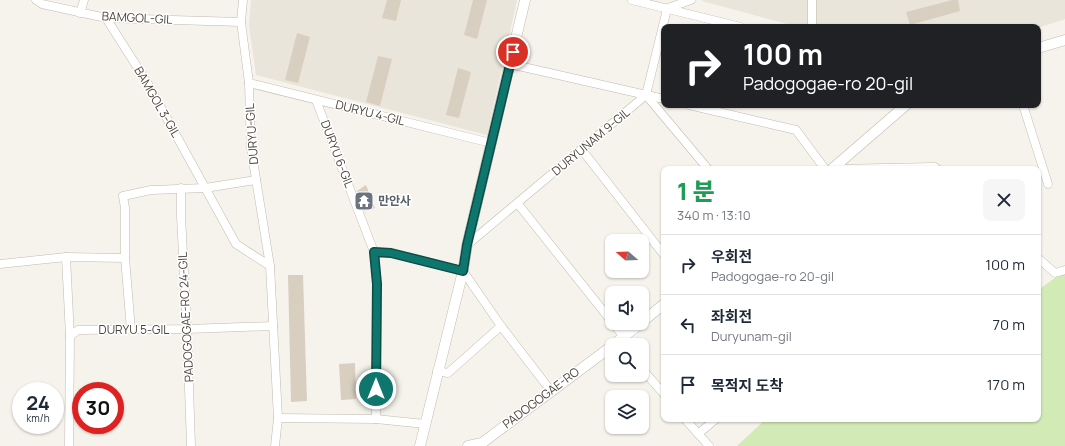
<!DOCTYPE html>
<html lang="ko">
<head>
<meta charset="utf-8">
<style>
	:root { --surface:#fff; --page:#f6f6f7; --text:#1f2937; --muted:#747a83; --line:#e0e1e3 }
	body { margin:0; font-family:Manrope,"Noto Sans KR",sans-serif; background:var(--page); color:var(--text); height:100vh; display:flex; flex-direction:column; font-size:15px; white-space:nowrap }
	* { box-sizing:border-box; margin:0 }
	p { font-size:13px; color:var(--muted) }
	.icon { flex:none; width:22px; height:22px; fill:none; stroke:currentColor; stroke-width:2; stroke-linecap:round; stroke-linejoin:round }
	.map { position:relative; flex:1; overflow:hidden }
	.panel { position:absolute; left:661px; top:166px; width:380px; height:256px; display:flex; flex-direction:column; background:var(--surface); border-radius:8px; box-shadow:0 1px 3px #0004 }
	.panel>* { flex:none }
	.guide { position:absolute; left:661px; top:24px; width:380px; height:84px; border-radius:8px; box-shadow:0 1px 3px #0004; background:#202124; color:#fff; overflow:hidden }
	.needle { width:26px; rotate:289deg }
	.tools { position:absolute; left:605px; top:234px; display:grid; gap:8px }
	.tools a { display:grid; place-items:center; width:44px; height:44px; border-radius:8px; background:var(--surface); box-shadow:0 1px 3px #0004; font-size:20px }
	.speed { position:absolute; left:12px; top:382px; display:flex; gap:8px; font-size:20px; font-weight:700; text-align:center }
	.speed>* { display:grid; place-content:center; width:52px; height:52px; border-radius:50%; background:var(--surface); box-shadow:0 1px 3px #0004; line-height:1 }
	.speed small { font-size:10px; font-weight:400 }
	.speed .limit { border:6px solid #d22; background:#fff; color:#111 }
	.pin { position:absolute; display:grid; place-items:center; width:34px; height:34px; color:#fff; margin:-17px; border:2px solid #fff; border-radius:50%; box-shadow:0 1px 4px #0007 }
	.me { position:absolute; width:44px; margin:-22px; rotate:0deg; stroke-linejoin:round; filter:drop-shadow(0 0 3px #0008) }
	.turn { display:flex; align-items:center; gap:14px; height:84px; padding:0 16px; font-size:18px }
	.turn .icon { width:52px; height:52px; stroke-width:2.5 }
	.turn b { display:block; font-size:28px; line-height:34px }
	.round { display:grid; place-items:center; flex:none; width:42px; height:42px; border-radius:8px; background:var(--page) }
	.summary { display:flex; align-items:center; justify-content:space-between; height:68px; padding:0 16px }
	h1 { font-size:24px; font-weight:800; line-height:30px; color:#1e9e55 }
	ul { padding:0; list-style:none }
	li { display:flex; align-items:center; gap:12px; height:60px; padding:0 16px; border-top:1px solid var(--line) }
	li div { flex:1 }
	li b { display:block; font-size:15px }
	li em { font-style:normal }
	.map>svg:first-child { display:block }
	.residential { fill:#eae5da }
	.green { fill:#d2eab5 }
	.building { fill:#d8cfc1 }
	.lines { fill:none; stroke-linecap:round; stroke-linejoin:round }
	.minor-casing { stroke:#c2bbae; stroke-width:9 }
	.tertiary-casing { stroke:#c2bbae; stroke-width:11 }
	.minor { stroke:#fff; stroke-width:8 }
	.tertiary { stroke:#fff; stroke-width:10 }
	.route-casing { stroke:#0a4d48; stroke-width:10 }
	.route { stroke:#0f766e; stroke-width:7 }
	.labels { text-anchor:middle; stroke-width:3; stroke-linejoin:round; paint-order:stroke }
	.street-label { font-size:12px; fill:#4b4439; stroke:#fff }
	.worship-label { font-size:12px; font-weight:bold; fill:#5b616d; stroke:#fff; text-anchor:start }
</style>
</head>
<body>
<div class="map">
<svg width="1065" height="446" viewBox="0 0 1065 446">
	<rect width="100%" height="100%" fill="#f6f3ec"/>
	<g class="residential">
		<polygon points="251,0 517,0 487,135 256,75 249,26"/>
		<polygon points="703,0 1065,0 1065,19 1038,28 798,27 702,1"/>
	</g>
	<polygon class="green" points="1065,274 1065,446 737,446 766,419 1038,419 1038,290 1055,278"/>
	<g class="building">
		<polygon points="387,0 401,0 396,21 382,18"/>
		<polygon points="473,0 487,0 477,39 464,35"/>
		<polygon points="952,0 958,0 960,11 910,25 906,12"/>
		<polygon points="297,33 310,37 298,83 285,80"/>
		<polygon points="378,56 392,59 380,106 366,102"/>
		<polygon points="458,68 471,72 459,118 446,115"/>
		<polygon points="366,185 375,208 364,211 357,191"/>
		<polygon points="288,275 303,275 307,401 291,402"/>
		<polygon points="355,363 356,399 341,400 339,364"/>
	</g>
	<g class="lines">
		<g class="minor-casing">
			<g id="minor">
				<polyline points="36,0 42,4 106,18 241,22"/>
				<polyline points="243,0 241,22 249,83 251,148 270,266 278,418 275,446"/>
				<polyline points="632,0 741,27"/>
				<polyline points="812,0 812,27"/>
				<polyline points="668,8 691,0"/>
				<polyline points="80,13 84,0"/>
				<polyline points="106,18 148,84 236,244 270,266"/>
				<polyline points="510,64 664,99"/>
				<polyline points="249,83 491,143"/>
				<polyline points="646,95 708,169"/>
				<polyline points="689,105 796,130 825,169"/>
				<polyline points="1023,105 1048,184"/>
				<polyline points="582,150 664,255"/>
				<polyline points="833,169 935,167 937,169"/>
				<polyline points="181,188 181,216 187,329 191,446"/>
				<polyline points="518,204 612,322"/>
				<polyline points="467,245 646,95 667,9"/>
				<polyline points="374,252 391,253 463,271 501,326 551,391"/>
				<polyline points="66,257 70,336 69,446"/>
				<polyline points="1038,258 1055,273 1065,270"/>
				<polyline points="0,264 66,257 125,258"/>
				<polyline points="613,323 624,337"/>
				<polyline points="131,330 125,258 125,208 123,196 151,190 205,188 256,180"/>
				<polyline points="70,336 78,330 187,329 273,326"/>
				<polyline points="642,369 664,394"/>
				<polyline points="437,371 448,373 501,326"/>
				<polyline points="278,418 376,419 377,284 374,252 316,100"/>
				<polyline points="376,419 425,424"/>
				<polyline points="685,419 709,446"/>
				<polyline points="698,434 716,419"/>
			</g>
		</g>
		<g class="tertiary-casing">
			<g id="tertiary">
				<polyline points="1038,48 1065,40"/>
				<polyline points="832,169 906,105"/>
				<polyline points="642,322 664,304"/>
				<polyline points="613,345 641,323"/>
				<polyline points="420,446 463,271 467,245 525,0"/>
				<polyline points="468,446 482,443 612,346"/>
			</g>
		</g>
		<use href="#minor" class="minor"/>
		<use href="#tertiary" class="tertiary"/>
	</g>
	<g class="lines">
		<g class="route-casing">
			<polyline id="route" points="376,389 377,284 374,252 391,253 463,271 467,245 513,52"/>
		</g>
		<use href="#route" class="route"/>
	</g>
	<defs>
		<g id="temple-square" transform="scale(1)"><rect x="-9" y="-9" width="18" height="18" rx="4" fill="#6b7280" stroke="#fff"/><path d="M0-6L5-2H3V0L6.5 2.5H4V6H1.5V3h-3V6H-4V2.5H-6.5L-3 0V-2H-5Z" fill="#fff"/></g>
	</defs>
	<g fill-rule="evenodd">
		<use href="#temple-square" x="364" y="201"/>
	</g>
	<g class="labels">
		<g class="street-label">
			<text transform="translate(137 18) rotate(3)" y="4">BAMGOL-GIL</text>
			<text transform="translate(157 102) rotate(60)" y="4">BAMGOL 3-GIL</text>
			<text transform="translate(370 113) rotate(14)" y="4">DURYU 4-GIL</text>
			<text transform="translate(252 134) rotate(-94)" y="4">DURYU-GIL</text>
			<text transform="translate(591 142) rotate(-40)" y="4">DURYUNAM 9-GIL</text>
			<text transform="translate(337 154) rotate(69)" y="4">DURYU 6-GIL</text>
			<text transform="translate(186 317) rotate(-93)" y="4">PADOGOGAE-RO 24-GIL</text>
			<text x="134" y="334">DURYU 5-GIL</text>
			<text transform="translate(541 398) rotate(-37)" y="4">PADOGOGAE-RO</text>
		</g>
		<g class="worship-label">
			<text x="378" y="205">만안사</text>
		</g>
	</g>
</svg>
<div class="tools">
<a><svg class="needle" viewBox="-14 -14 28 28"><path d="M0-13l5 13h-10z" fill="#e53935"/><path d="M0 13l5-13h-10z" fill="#747a83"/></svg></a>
<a><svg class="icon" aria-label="sound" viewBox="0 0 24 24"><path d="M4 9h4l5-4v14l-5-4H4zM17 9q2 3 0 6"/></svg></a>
<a><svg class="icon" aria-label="search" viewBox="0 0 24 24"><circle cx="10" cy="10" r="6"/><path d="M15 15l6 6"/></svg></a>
<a><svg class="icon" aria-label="layers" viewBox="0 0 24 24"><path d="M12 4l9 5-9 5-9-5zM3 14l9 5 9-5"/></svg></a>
</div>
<div class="speed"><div>24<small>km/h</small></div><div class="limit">30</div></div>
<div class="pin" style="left:513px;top:52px;background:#d93025"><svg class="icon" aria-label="arrive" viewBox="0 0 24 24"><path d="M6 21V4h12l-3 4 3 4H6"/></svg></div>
<svg class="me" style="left:376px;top:389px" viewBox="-20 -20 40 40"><circle r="17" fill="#0f766e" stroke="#fff" stroke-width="3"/><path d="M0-11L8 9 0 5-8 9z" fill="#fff"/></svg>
<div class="guide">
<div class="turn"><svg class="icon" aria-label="right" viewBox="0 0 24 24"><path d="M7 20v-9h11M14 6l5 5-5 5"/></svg><div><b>100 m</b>Padogogae-ro 20-gil</div></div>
</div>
<section class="panel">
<div class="summary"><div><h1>1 분</h1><p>340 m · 13:10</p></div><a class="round"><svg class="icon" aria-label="close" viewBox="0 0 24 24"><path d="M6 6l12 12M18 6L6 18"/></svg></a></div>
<ul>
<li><svg class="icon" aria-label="right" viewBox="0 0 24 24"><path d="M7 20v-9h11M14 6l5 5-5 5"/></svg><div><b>우회전</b><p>Padogogae-ro 20-gil</p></div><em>100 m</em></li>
<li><svg class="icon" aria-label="left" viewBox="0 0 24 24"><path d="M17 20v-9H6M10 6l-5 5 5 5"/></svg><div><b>좌회전</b><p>Duryunam-gil</p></div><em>70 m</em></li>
<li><svg class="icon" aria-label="arrive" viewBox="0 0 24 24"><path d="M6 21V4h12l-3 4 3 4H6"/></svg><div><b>목적지 도착</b></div><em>170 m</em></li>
</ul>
</section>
</div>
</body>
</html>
